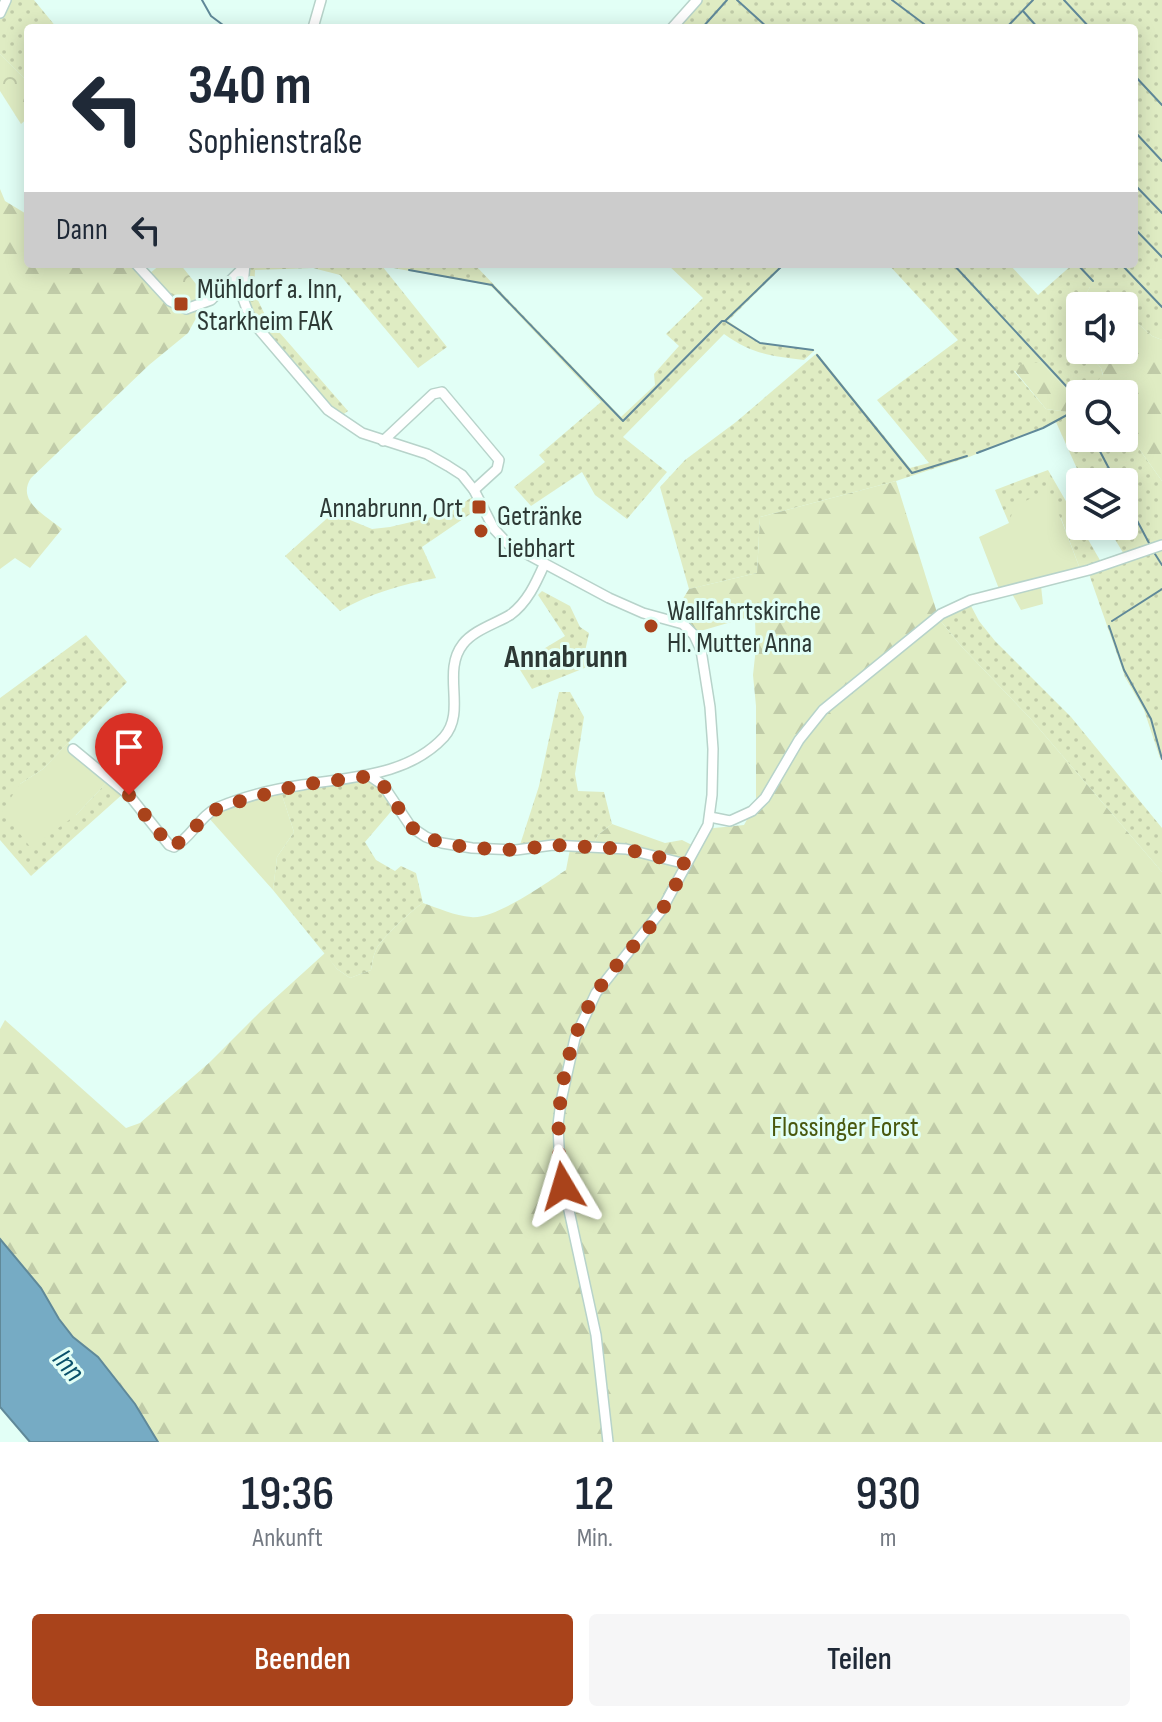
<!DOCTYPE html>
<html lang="de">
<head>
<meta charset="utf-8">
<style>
	:root { --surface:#fff; --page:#f6f6f7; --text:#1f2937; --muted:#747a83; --accent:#a9431b }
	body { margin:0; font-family:"Sofia Sans Condensed",sans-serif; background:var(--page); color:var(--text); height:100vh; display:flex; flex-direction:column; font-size:30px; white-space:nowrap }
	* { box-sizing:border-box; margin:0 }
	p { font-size:26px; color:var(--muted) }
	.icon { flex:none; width:44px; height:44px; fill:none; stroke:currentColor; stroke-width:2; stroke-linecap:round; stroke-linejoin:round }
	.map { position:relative; height:1442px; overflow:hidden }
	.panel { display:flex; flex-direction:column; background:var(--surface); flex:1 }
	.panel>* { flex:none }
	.hud { position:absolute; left:24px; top:24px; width:1114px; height:244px; border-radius:8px; box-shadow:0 4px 20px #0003; background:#fff; color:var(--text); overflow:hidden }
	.controls { position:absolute; left:1066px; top:292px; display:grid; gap:16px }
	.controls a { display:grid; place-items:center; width:72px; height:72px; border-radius:8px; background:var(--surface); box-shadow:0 4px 20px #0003; font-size:40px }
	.pin { position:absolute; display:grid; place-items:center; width:68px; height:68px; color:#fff; margin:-82px -34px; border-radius:50% 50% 50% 0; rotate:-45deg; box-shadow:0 0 8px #0007 }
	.pin .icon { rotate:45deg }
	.me { position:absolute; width:88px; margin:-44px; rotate:353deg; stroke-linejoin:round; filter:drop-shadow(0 0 6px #0008) }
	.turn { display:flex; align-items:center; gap:28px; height:168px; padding:0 32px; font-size:36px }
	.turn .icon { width:104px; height:104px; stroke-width:2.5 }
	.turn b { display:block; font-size:56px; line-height:68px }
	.then { display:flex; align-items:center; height:76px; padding:0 32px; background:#0003; gap:16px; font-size:30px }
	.eta { display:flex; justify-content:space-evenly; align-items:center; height:136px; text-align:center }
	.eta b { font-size:48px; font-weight:600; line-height:56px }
	.button { display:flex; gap:16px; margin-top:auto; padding:16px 32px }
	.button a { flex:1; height:92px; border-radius:8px; background:var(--accent); color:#fff; font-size:32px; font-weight:600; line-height:92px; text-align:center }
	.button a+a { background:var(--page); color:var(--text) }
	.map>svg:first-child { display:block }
	.grass { fill:url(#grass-dots) }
	.forest { fill:url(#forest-firs) }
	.park { fill:url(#park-crowns) }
	.garden { fill:#dfecc3 }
	.water { fill:#76abc4; stroke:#608999; stroke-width:2 }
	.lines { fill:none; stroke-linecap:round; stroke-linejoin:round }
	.stream { stroke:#608999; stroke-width:2 }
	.minor-casing { stroke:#b7d3ca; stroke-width:12 }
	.minor { stroke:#fff; stroke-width:9 }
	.route { stroke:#a9431b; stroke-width:14; stroke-dasharray:0 25.2 }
	.poi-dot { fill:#a9431b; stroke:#e2fff6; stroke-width:3 }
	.labels { text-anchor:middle; stroke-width:6; stroke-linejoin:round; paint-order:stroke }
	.poi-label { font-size:28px; fill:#2d3935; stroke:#e2fff6; text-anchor:start }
	.park-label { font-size:28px; fill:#49580e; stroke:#e2fff6 }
	.water-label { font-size:30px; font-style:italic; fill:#09516b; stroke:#e2fff6 }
	.quarter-label { font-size:32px; font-weight:bold; fill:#2d3935; stroke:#e2fff6 }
</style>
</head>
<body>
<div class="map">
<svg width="1162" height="1442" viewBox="0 0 1162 1442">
	<defs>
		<pattern id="grass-dots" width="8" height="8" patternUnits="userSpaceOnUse" patternTransform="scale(2)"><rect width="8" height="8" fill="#dfecc3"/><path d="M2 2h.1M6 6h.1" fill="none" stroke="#c0cba8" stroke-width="1.8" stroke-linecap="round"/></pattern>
		<pattern id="forest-firs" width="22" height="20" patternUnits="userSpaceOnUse" patternTransform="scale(2)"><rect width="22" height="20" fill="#dfecc3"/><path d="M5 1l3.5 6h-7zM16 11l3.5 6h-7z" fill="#c0cba8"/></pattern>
		<pattern id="park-crowns" width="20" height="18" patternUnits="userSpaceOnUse" patternTransform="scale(2)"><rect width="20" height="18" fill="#dfecc3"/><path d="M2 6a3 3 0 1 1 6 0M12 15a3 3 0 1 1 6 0" fill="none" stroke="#c0cba8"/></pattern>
	</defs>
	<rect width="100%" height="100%" fill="#e2fff6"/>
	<g class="grass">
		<polygon points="8,0 34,0 57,28 28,28 28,82 0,54 0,17"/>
		<polygon points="700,0 1162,0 1162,340 1152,336 1124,311 1124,306 1119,306 1107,295 1090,287 1077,310 1069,332 1080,344 1080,350 1085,350 1101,368 1103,376 1090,390 1078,397 1070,393 1041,362 1014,371 1046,409 1077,413 1080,418 1080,438 1093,438 1100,443 1106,438 1124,438 1124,435 1132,439 1162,481 1162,542 1125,556 1107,526 1124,526 1124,482 1083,482 1056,422 969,457 896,481 760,517 757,573 689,589 660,487 685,460 736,422 817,353 910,468 929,463 877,400 958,340 888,264 1009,264 1038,295 1073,264 1134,264 1134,28 675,28"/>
		<path d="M248,264h226l147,153 34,-32 -1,-11 25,-28 -13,-12 37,-36 -36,-34h118l-57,57 32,22 55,7 -11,10c-34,-4 -52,-6 -80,-26l-101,103 44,35 -40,47 -32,-24 -13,-23 -51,34 -17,-19 31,-25 -6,-7 62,-53 -108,-114 -5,-3 -106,-19 65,81 -29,21 -78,-93 -27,-7 -58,2 -1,22 12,25 82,94 -7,5 -15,-12 -73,-85 -8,-26z"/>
		<polygon points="1048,470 1101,562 1080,569 1061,518 1009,523 995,490"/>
		<path d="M472,497l7,11 -57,39 14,31c-35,7 -66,15 -96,33l-55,-55 48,-43 39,16 18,-2 59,-14z"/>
		<polygon points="1162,548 1162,757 1160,758 1144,710 1125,677 1089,574"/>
		<polygon points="542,591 570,606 580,627 589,633 584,656 587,667 532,689 517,665 565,636 538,595"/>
		<polygon points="970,604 979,621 995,641 1071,717 1162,828 1162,872 1030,718 961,646 939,619"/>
		<polygon points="86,635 127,682 43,769 20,784 76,815 110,779 125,792 31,876 0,840 0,698"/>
		<polygon points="559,692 570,692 584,717 575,774 578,791 604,792 612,824 598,835 592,847 519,848 539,786"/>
		<path d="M366,779l15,9 13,20 -29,34 11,18 19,11 6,-5 15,7 7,30c-9,5 -44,38 -47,47 -3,6 -4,14 -5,20l-21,8 -13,-9 -64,-79 4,-33 17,-25 -13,-40z"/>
	</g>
	<g class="forest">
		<path d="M0,189l5,12 23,14v49h103l26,29 43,18 -12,22 -39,32 -118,113c-15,23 14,37 31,51l-32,39 -15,-10 -15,11z"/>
		<path d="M1096,286l23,20h-39v38l-11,-12c3,-16 13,-31 21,-45z"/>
		<polygon points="1124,311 1152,336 1162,340 1162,481 1132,439 1124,435 1124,394 1085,394 1103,375 1101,368 1085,350 1124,350"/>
		<polygon points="1041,362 1070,393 1080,397 1080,418 1076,413 1046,409 1011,366"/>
		<path d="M896,481l43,138 22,27 69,72 132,154v570h-1004l-23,-38 -37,-47 -25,-20 -15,-18 -17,-31 -41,-49v-210l5,-9 121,108 14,-5 70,-61 51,-51 64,-58 12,16 13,9 21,-8c1,-6 2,-14 5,-20 3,-9 38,-42 47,-47 15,5 32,13 48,14 24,3 75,-34 95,-47l5,-26 21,3 6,-12 14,-11 53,19 17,-3 12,6 10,-17 40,-4 12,-22v-97l-3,-31 3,-28 -1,-27 -10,-2 -48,14 -24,-17 16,-26 68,-16 3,-56z"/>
	</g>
	<g class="park">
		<polygon points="0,54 28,82 28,118 21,124 0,91"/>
		<path d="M161,264h19l28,35c-33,12 -37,-2 -59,-25z"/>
	</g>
	<g class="garden">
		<polygon points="1041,493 1050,496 1061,519 1080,569 1041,586 1043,604 1021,610 1011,592 999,589 979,537 1009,523 1014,507"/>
		<polygon points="68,743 102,769 110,779 76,815 31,848 2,811 20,784 43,769"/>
		<polygon points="281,792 294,832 277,857 273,890 208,817 218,809"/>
	</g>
	<polygon class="water" points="0,1239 41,1288 59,1319 73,1337 98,1357 135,1404 158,1442 30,1442 0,1407"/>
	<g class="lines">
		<g class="stream">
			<polyline points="202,0 211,16 227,28"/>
			<polyline points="737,0 768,28"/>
			<polyline points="892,0 928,27"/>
			<polyline points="1064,0 1090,28"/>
			<polyline points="1023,11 1038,28"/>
			<polyline points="702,28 727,0"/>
			<polyline points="1006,28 1033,0"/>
			<polyline points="1134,75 1162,105"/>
			<polyline points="1134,131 1162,161"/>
			<polyline points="1134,184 1162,213"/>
			<polyline points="1134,228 1162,257"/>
			<polyline points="953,264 1067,387 1079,403 1080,413"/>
			<polyline points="1077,264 1093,281"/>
			<polyline points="1121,264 1162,307"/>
			<polyline points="409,270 492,285 623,421 722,321 725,321 784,264"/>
			<polyline points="725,321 760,343 813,350"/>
			<polyline points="817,355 912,473 967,456"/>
			<polyline points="1093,438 1116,482"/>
			<polyline points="977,453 1043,428 1078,409"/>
			<polyline points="1124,496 1149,543"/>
			<polyline points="1155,554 1162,565"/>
			<polyline points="1112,621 1162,589"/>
			<polyline points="1109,626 1124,670 1151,719 1162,759"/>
		</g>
		<g class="minor-casing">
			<g id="minor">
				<polyline points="0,13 6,0"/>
				<polyline points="313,28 321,0"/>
				<polyline points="672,28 697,0"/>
				<polyline points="136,264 170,301 186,309 211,300 244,267"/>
				<polyline points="245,264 242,296 251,320 328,410 362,433 427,454 448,466 462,475 474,490 494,529 508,544 609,598 643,613 683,624 694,635 701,650 710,707 713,749 712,795 708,825 661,911 596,993 575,1038 561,1101 558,1125 560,1169 596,1335 608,1442"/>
				<polyline points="383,441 433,394 442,392 499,460 497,469 474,490"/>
				<path d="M73,749l56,46 40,50 5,2c18,-10 26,-32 45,-40 26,-11 56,-18 83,-22 49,-8 106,-9 142,-48 23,-26 -3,-65 19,-93 11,-14 32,-20 47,-29 17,-12 26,-32 34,-50"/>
				<polyline points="370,776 383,785 411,827 426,837 442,843 472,848 516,850 553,845 626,849 686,864"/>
				<polyline points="710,817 730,821 752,811 765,798 799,740 823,710 941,614 971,600 1089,570 1162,545"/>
			</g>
		</g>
		<use href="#minor" class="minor"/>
	</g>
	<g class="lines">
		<path class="route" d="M129,795l40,50 5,2 36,-34 12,-7 78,-21 70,-9 13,9 28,42 15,10 16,6 30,5 44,2 37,-5 73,4 60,15c-11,22 -21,45 -37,64 -18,22 -39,42 -54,67 -34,56 -43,128 -32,191"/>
	</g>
	<g class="poi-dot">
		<rect x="173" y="296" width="16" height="16" rx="4"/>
		<rect x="471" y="499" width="16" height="16" rx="4"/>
		<circle cx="481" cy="531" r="8"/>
		<circle cx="651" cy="626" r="8"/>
	</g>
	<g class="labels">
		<g class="poi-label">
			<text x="197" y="298">Mühldorf a. Inn,<tspan x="197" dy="32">Starkheim FAK</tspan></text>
			<text x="463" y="517" text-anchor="end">Annabrunn, Ort</text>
			<text x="497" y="525">Getränke<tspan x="497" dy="32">Liebhart</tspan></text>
			<text x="667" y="620">Wallfahrtskirche<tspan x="667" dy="32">Hl. Mutter Anna</tspan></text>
		</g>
		<g class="park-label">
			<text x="845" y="1136">Flossinger Forst</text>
		</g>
		<g class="water-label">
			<text transform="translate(69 1365) rotate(50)" y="10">Inn</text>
		</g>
		<g class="quarter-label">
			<text x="566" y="667">Annabrunn</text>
		</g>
	</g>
</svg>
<div class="controls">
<a><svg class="icon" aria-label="sound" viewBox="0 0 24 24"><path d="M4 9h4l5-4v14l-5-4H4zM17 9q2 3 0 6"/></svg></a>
<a><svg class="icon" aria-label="search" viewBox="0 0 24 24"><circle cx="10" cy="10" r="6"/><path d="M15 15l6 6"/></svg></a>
<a><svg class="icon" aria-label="layers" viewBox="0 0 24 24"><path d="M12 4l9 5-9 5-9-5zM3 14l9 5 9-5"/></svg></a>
</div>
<div class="pin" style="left:129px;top:795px;background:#d93025"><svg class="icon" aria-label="arrive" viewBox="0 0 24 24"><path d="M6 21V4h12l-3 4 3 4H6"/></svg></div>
<svg class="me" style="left:563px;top:1186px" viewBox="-20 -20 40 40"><path d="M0-17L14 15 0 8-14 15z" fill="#a9431b" stroke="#fff" stroke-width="4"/></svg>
<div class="hud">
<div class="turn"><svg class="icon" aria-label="left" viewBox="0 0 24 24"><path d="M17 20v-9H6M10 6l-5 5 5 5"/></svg><div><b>340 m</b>Sophienstraße</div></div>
<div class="then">Dann<svg class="icon" aria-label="left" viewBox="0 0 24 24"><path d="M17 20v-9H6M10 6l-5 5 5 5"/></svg></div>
</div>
</div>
<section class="panel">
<div class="eta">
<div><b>19:36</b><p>Ankunft</p></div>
<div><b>12</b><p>Min.</p></div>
<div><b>930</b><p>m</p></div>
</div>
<div class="button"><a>Beenden</a><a>Teilen</a></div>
</section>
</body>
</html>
